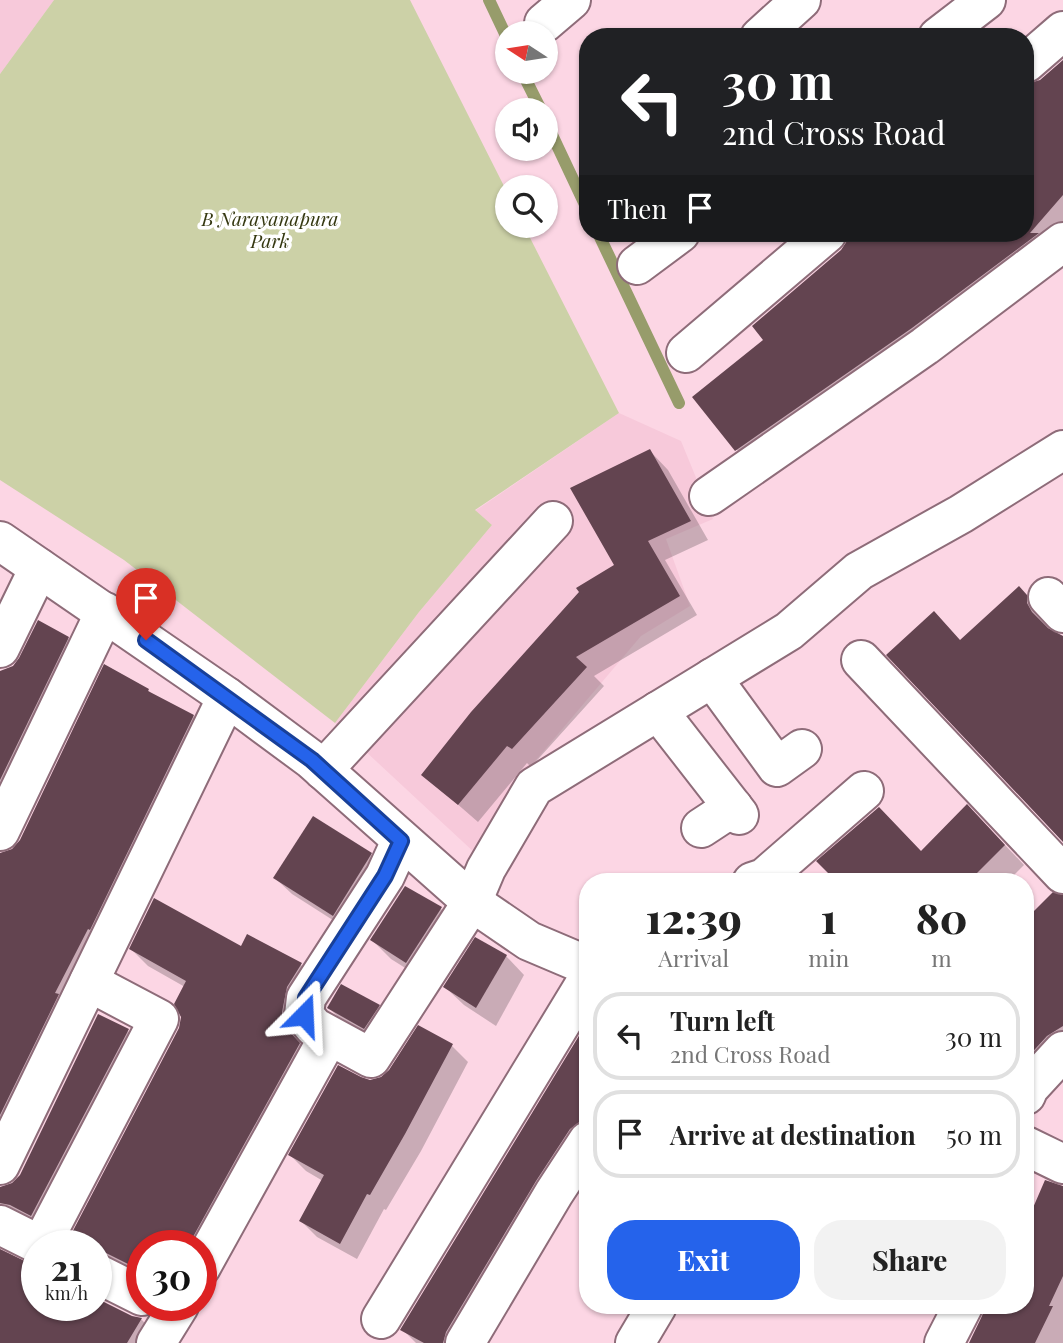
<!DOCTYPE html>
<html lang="en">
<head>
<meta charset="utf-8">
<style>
	:root { --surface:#fff; --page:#f2f2f2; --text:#222; --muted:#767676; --line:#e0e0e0; --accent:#2563eb }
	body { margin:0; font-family:"Playfair Display",serif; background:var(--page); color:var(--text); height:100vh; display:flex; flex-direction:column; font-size:26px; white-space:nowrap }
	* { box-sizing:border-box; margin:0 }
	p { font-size:23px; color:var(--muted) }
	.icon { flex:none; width:38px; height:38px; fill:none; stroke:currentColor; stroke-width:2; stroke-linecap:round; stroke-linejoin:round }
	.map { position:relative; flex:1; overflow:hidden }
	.side { position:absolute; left:579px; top:873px; width:455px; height:441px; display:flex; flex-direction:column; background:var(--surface); border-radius:28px; box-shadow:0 2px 5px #0004 }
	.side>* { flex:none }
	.banner { position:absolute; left:579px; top:28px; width:455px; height:214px; border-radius:28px; box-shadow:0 2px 5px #0004; background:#202124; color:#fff; overflow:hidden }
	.needle { width:46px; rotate:282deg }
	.tools { position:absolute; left:495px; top:21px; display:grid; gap:14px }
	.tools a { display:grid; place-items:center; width:63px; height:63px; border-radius:50%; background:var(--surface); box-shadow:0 2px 5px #0004; font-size:35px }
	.speed { position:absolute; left:21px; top:1230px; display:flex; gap:14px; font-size:35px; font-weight:700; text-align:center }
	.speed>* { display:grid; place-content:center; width:91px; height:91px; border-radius:50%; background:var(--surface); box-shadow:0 2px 5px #0004; line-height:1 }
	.speed small { font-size:18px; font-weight:400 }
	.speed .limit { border:10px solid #d22; background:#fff; color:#111 }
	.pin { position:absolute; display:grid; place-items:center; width:60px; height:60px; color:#fff; margin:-72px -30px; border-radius:50% 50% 50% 0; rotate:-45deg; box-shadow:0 0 7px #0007 }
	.pin .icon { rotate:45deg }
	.me { position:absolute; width:77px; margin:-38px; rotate:21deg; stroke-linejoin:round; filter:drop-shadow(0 0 5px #0008) }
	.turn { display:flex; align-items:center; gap:24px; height:147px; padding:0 28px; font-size:32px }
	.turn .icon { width:91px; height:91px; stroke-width:2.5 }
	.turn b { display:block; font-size:49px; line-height:60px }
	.then { display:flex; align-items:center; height:66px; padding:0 28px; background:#0003; gap:14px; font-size:26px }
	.eta { display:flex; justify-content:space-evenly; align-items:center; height:119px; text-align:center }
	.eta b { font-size:42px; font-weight:800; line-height:49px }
	.cta { display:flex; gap:14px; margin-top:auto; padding:14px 28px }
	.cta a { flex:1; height:80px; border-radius:28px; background:var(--accent); color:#fff; font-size:28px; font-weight:800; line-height:80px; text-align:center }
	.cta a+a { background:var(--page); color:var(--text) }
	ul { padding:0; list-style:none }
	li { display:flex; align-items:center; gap:21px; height:88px; margin:0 14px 10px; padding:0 14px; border:4px solid var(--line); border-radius:28px }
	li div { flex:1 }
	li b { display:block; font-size:26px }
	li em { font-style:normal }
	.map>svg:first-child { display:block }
	.built { fill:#f7c9da }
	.green { fill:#ccd1a7 }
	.shadow { fill:#0003 }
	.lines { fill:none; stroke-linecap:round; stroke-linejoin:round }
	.stream { stroke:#979c6b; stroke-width:12 }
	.building { fill:#634450 }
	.minor-casing { stroke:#8e6c79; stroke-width:42 }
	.minor { stroke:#fff; stroke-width:38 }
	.route-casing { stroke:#184099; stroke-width:18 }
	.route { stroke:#2563eb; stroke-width:12 }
	.labels { text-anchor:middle; stroke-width:7; stroke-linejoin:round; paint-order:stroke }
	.park-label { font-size:19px; font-style:italic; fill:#353811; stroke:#fff }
</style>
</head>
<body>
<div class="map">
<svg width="1063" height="1343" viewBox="0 0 1063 1343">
	<rect width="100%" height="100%" fill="#fcd6e4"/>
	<g class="built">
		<polygon points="0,0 54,0 0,74"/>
		<polygon points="619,413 681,441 713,519 666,539 690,606 641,636 514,786 476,854 335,723 419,612 492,525 475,511"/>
	</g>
	<polygon class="green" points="54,0 410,0 507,192 508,226 524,226 619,413 475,510 492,525 419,612 335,723 124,560 0,480 0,74"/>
	<g class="shadow">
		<polygon points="1063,62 1063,256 765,479 737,450 695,397 765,340 843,251 849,240 850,233 1026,233 1026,86 1041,81"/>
		<polygon points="650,451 668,470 708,540 665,560 697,615 594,676 604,686 531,767 527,763 478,822 424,775 616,566"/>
		<polygon points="1019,588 1046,616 1046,624 1050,632 1063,636 1063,840 961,641"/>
		<polygon points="68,638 85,655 0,832 0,675"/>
		<polygon points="148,690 154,697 193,716 210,733 0,1166 0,854 14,850"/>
		<polygon points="987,826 1024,865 1007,882 839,882 921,853"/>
		<polygon points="371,854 387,871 350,931 292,894 275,878"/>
		<polygon points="405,888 441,909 460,928 426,981 391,959 372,940"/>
		<polygon points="1053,894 1063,896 1063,1059 1026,1089 1026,922"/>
		<polygon points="248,936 301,965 318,981 298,1030 303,1047 201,1246 142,1246 142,1279 96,1277 96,1246 68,1246 180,1030 185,987 148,966 131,949 241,948"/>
		<polygon points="506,956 524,975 496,1026 464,1005 445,987"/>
		<polygon points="378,1006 388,1015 373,1037 338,1017 329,1008"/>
		<polygon points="588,1024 588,1140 462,1343 416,1343 402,1329"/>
		<polygon points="419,1028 452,1046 468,1062 421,1151 386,1210 384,1209 357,1259 317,1237 301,1221 323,1181 306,1171 290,1155 361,1079 372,1082 382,1079 391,1071"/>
		<polygon points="128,1031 145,1048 49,1232 0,1229 0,1188 13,1185"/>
		<polygon points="1043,1189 1063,1197 1063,1343 971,1343 984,1317 986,1306 1026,1306 1026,1229"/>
		<polygon points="0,1251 37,1306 96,1306 141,1319 157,1336 153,1343 0,1343"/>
	</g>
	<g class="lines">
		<g class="stream">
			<polyline points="489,0 508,40"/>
			<polyline points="522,72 541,110"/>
			<polyline points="546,122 588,211"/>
			<polyline points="598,233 679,403"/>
		</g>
	</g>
	<g class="building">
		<polygon points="1063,60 1063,195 1030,233 1039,233 912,328 735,451 692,397 763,340 752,326 841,250 847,241 848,233 1026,233 1026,84 1040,80"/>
		<polygon points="650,449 691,521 648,541 680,596 576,657 587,667 512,749 507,746 458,805 421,775 471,712 579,592 576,588 614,565 570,488"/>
		<polygon points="1019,586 1027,595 1027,603 1032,612 1048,628 1063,636 1063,842 886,655 934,611 960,640"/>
		<polygon points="38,620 69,637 0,780 0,671 13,666 19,658"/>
		<polygon points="104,664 149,689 148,691 194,715 90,930 88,929 55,993 59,994 0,1115 0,853 12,849 20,840"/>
		<polygon points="967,804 1005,845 968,882 837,882 816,861 879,807 921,851"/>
		<polygon points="313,816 372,853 333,916 273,878"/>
		<polygon points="405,886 442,907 406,963 370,940"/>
		<polygon points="1053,892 1063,895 1063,1026 1047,1036 1026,1059 1026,919"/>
		<polygon points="154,898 241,946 247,934 302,963 287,987 282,1012 287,1029 300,1043 188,1246 142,1246 142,1271 106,1253 96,1251 96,1246 65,1246 179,1028 181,1017 174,1004 186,981 129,949"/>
		<polygon points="475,937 507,955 476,1008 443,987"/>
		<polygon points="341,984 380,1005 364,1029 327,1008"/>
		<polygon points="98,1014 129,1029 31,1216 10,1205 0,1203 0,1187 12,1183 20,1175"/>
		<polygon points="588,1021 588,1111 582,1120 570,1129 536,1181 446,1332 443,1343 424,1343 400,1330"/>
		<polygon points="418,1025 453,1044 405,1134 370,1195 367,1194 340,1244 299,1221 324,1175 288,1155 338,1065 361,1077 370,1080 381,1077 389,1070"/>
		<polygon points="1045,1180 1063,1186 1063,1276 1049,1306 1053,1306 1035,1343 969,1343 982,1316 985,1306 1026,1306 1026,1224"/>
		<polygon points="0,1249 37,1267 37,1306 96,1306 96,1298 132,1316 142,1318 127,1343 0,1343"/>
	</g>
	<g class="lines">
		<g class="minor-casing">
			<g id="minor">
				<polyline points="544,23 571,0"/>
				<polyline points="760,37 801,0"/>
				<polyline points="938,37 986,0"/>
				<polyline points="1026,63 1063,31"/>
				<polyline points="637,265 680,233"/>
				<polyline points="686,353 827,233"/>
				<polyline points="709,496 925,346 1063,242"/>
				<polyline points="0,541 227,697 312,760 472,902 529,941 588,966"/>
				<polyline points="1048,597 1063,613"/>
				<polyline points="0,648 39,568"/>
				<polyline points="861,660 1063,874"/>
				<polyline points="712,678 777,767 802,749"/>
				<polyline points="658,711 739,815"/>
				<polyline points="323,770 553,521"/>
				<polyline points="701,828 733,807"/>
				<polyline points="0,831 105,612"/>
				<polyline points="401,841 385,876 306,998 304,1015 314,1027 371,1058 472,902 486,869 534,787 789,631 859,571 961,514 1063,450"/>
				<polyline points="752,882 764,878 864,791"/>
				<polyline points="1026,1095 1029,1088 1063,1051"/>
				<polyline points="1026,1146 1063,1164"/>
				<polyline points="0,1165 227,697"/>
				<polyline points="0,1225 42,1246"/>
				<polyline points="41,1245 159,1019 89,982"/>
				<polyline points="201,1267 329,1036"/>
				<polyline points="96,1273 142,1296"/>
				<polyline points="381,1319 588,979"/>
				<polyline points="156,1343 179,1306"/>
				<polyline points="465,1343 554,1193 588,1141"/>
				<polyline points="635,1343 657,1306"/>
				<polyline points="944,1343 963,1306"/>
			</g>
		</g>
		<use href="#minor" class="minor"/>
	</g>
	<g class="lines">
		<g class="route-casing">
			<polyline id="route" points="146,640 312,760 401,841 385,876 306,998 304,1015"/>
		</g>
		<use href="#route" class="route"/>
	</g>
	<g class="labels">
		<g class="park-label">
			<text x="270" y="226">B Narayanapura<tspan x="270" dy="22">Park</tspan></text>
		</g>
	</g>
</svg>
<div class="tools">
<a><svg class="needle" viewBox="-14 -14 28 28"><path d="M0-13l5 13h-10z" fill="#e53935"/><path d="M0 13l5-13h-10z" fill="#767676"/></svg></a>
<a><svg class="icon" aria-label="sound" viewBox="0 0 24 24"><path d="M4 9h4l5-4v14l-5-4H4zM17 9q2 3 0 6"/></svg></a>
<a><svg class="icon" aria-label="search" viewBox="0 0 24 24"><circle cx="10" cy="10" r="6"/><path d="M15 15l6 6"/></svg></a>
</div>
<div class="speed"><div>21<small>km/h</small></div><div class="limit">30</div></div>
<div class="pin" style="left:146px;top:640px;background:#d93025"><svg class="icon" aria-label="arrive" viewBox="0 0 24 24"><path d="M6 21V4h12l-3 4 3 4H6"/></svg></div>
<svg class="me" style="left:304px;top:1015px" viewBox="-20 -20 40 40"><path d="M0-17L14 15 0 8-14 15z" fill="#2563eb" stroke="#fff" stroke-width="4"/></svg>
<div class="banner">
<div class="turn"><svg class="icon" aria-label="left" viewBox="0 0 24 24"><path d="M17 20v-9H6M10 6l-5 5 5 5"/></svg><div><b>30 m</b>2nd Cross Road</div></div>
<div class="then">Then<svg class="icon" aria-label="arrive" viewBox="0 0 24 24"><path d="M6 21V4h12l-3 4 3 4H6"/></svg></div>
</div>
<section class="side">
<div class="eta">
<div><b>12:39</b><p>Arrival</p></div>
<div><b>1</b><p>min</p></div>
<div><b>80</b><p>m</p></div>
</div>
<ul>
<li><svg class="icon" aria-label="left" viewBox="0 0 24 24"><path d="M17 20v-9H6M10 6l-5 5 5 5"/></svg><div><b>Turn left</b><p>2nd Cross Road</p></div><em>30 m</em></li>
<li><svg class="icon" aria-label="arrive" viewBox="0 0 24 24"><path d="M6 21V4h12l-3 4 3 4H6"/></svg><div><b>Arrive at destination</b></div><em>50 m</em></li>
</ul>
<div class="cta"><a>Exit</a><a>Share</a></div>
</section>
</div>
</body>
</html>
